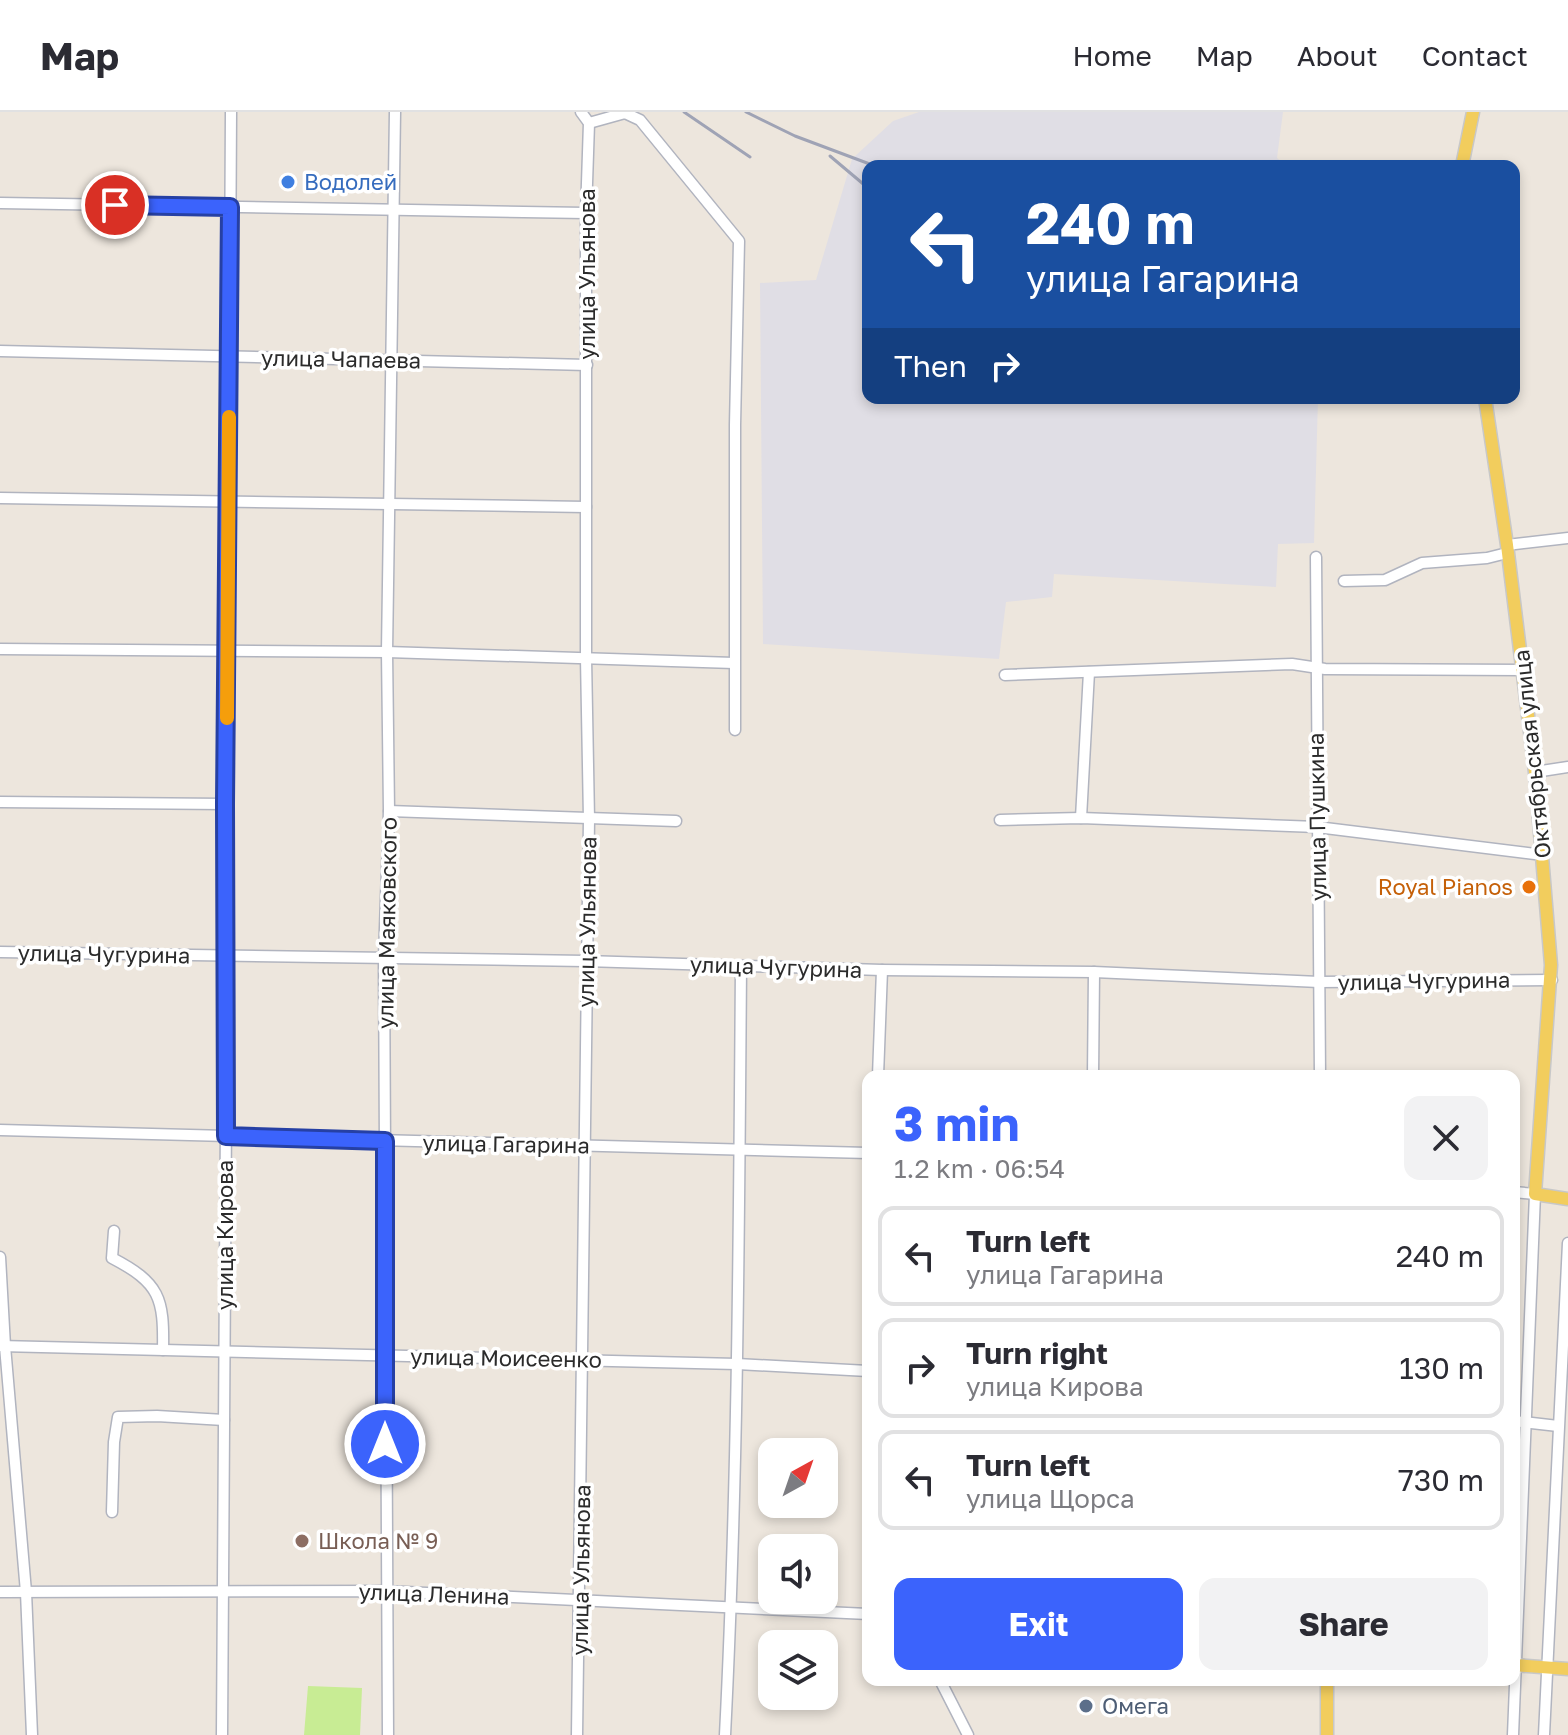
<!DOCTYPE html>
<html lang="en">
<head>
<meta charset="utf-8">
<style>
	:root { --surface:#fff; --page:#f2f2f3; --text:#2b2b33; --muted:#7c7c81; --line:#e1e1e2; --accent:#3b63fc }
	body { margin:0; font-family:"Golos Text",sans-serif; background:var(--page); color:var(--text); height:100vh; display:flex; flex-direction:column; font-size:30px; white-space:nowrap }
	* { box-sizing:border-box; margin:0 }
	p { font-size:26px; color:var(--muted) }
	.icon { flex:none; width:44px; height:44px; fill:none; stroke:currentColor; stroke-width:2; stroke-linecap:round; stroke-linejoin:round }
	.map { position:relative; flex:1; overflow:hidden }
	.sheet { position:absolute; left:862px; top:958px; width:658px; height:616px; display:flex; flex-direction:column; background:var(--surface); border-radius:16px; box-shadow:0 4px 12px #0003 }
	.sheet>* { flex:none }
	.hud { position:absolute; left:862px; top:48px; width:658px; height:244px; border-radius:16px; box-shadow:0 4px 12px #0003; background:#1a4fa0; color:#fff; overflow:hidden }
	.needle { width:52px; rotate:40deg }
	.tools { position:absolute; left:758px; top:1326px; display:grid; gap:16px }
	.tools a { display:grid; place-items:center; width:80px; height:80px; border-radius:16px; background:var(--surface); box-shadow:0 4px 12px #0003; font-size:40px }
	.pin { position:absolute; display:grid; place-items:center; width:68px; height:68px; color:#fff; margin:-34px; border:4px solid #fff; border-radius:50%; box-shadow:0 2px 8px #0007 }
	.me { position:absolute; width:88px; margin:-44px; rotate:0deg; stroke-linejoin:round; filter:drop-shadow(0 0 6px #0008) }
	.turn { display:flex; align-items:center; gap:28px; height:168px; padding:0 32px; font-size:36px }
	.turn .icon { width:104px; height:104px; stroke-width:2.5 }
	.turn b { display:block; font-size:56px; line-height:68px }
	.then { display:flex; align-items:center; height:76px; padding:0 32px; background:#0003; gap:16px; font-size:30px }
	.round { display:grid; place-items:center; flex:none; width:84px; height:84px; border-radius:16px; background:var(--page) }
	.summary { display:flex; align-items:center; justify-content:space-between; height:136px; padding:0 32px }
	h1 { font-size:48px; font-weight:700; line-height:60px; color:var(--accent) }
	.cta { display:flex; gap:16px; margin-top:auto; padding:16px 32px }
	.cta a { flex:1; height:92px; border-radius:16px; background:var(--accent); color:#fff; font-size:32px; font-weight:700; line-height:92px; text-align:center }
	.cta a+a { background:var(--page); color:var(--text) }
	ul { padding:0; list-style:none }
	li { display:flex; align-items:center; gap:24px; height:100px; margin:0 16px 12px; padding:0 16px; border:4px solid var(--line); border-radius:16px }
	li div { flex:1 }
	li b { display:block; font-size:30px }
	li em { font-style:normal }
	header { display:flex; align-items:center; gap:48px; box-sizing:border-box; height:112px; padding:0 40px; background:var(--surface); border-bottom:2px solid var(--line) }
	header strong { font-size:38px }
	nav { display:flex; gap:44px; margin-inline-start:auto; font-size:28px }
	.map>svg:first-child { display:block }
	.industrial { fill:#e0dee5 }
	.pitch { fill:#c8ec94 }
	.lines { fill:none; stroke-linecap:round; stroke-linejoin:round }
	.minor-casing { stroke:#b1b4bf; stroke-width:13 }
	.major-casing { stroke:#c8c8c8; stroke-width:15 }
	.minor { stroke:#fff; stroke-width:10 }
	.major { stroke:#f2cd5d; stroke-width:12 }
	.rail { stroke:#9fa3b5; stroke-width:3 }
	.route-casing { stroke:#2640a4; stroke-width:20 }
	.route { stroke:#3b63fc; stroke-width:14 }
	.slow { stroke:#f59e0b; stroke-width:14 }
	.shop-dot { fill:#3f7fe0; stroke:#fff; stroke-width:3 }
	.food-dot { fill:#e8710a; stroke:#fff; stroke-width:3 }
	.education-dot { fill:#8d6e63; stroke:#fff; stroke-width:3 }
	.service-dot { fill:#5c6f8a; stroke:#fff; stroke-width:3 }
	.labels { text-anchor:middle; stroke-width:7; stroke-linejoin:round; paint-order:stroke }
	.shop-label { font-size:22px; fill:#366cbe; stroke:#fff; text-anchor:start }
	.street-label { font-size:22px; fill:#2b2b2b; stroke:#fff }
	.food-label { font-size:22px; fill:#c56008; stroke:#fff; text-anchor:end }
	.education-label { font-size:22px; fill:#785e54; stroke:#fff; text-anchor:start }
	.service-label { font-size:22px; fill:#4e5e75; stroke:#fff; text-anchor:start }
</style>
</head>
<body>
<header>
<strong>Map</strong>
<nav><a>Home</a><a>Map</a><a>About</a><a>Contact</a></nav>
</header>
<div class="map">
<svg width="1568" height="1623" viewBox="0 0 1568 1623">
	<rect width="100%" height="100%" fill="#ede6dd"/>
	<polygon class="industrial" points="919,0 1283,0 1277,46 1287,54 868,54 868,286 1318,286 1314,431 1278,432 1276,475 1054,462 1052,485 1006,490 999,547 763,532 760,171 816,168 852,47 893,9"/>
	<polygon class="pitch" points="308,1574 362,1576 360,1623 304,1623"/>
	<g class="lines">
		<g class="minor-casing">
			<g id="minor">
				<polyline points="589,11 625,1 640,8 739,129 735,313 735,618"/>
				<polyline points="0,91 586,101"/>
				<polyline points="0,239 587,253"/>
				<polyline points="0,386 586,395"/>
				<polyline points="1507,433 1568,426"/>
				<polyline points="1316,445 1320,964"/>
				<polyline points="1344,469 1385,468 1422,451 1487,446 1507,441"/>
				<polyline points="0,537 387,540 734,551"/>
				<polyline points="1005,563 1292,552 1325,557 1523,558"/>
				<polyline points="1535,660 1568,655"/>
				<polyline points="0,690 225,692"/>
				<polyline points="389,699 676,709"/>
				<polyline points="1081,706 1089,560"/>
				<polyline points="1000,708 1081,706 1317,715 1543,743"/>
				<polyline points="0,840 585,849 882,858 1094,860 1319,870 1552,868"/>
				<polyline points="878,964 882,858"/>
				<polyline points="1093,964 1094,860"/>
				<polyline points="0,1018 868,1041"/>
				<path d="M114,1119l-2,27c48,25 52,40 51,92"/>
				<polyline points="0,1145 5,1234 26,1480 32,1623"/>
				<polyline points="0,1234 737,1252 868,1259"/>
				<polyline points="1514,1309 1558,1314"/>
				<polyline points="112,1400 114,1330 118,1305 157,1304 224,1308"/>
				<polyline points="0,1480 385,1479 868,1502"/>
				<polyline points="940,1568 968,1623"/>
				<polyline points="222,1623 227,850 225,692 228,539 231,0"/>
				<polyline points="388,1623 384,845 389,699 387,540 395,0"/>
				<polyline points="577,1623 589,707 586,546 586,101 589,11 581,0"/>
				<path d="M725,1623c13,-256 14,-512 16,-769"/>
				<polyline points="1513,1623 1535,1082 1514,1080"/>
				<polyline points="1544,1623 1568,1131"/>
			</g>
		</g>
		<g class="major-casing">
			<g id="major">
				<polyline points="1462,54 1473,0"/>
				<polyline points="1485,286 1507,433 1535,660 1551,853 1535,1082 1568,1087"/>
				<polyline points="1514,1553 1568,1557"/>
				<polyline points="1327,1568 1327,1623"/>
			</g>
		</g>
		<use href="#minor" class="minor"/>
		<use href="#major" class="major"/>
		<g class="rail">
			<polyline points="684,0 750,45"/>
			<polyline points="746,0 795,24 875,54"/>
			<polyline points="830,44 868,76"/>
		</g>
	</g>
	<g class="lines">
		<g class="route-casing">
			<polyline id="route" points="115,93 230,95 225,692 226,1024 385,1029 385,1332"/>
		</g>
		<use href="#route" class="route"/>
		<polyline class="slow" points="227,606 229,305"/>
	</g>
	<circle class="shop-dot" cx="288" cy="70" r="8"/>
	<circle class="food-dot" cx="1529" cy="775" r="8"/>
	<circle class="education-dot" cx="302" cy="1429" r="8"/>
	<circle class="service-dot" cx="1086" cy="1594" r="8"/>
	<g class="labels">
		<g class="shop-label">
			<text x="304" y="78">Водолей</text>
		</g>
		<g class="street-label">
			<text transform="translate(587 162) rotate(-90)" y="8">улица Ульянова</text>
			<text transform="translate(341 247) rotate(1)" y="8">улица Чапаева</text>
			<text transform="translate(1532 642) rotate(-96)" y="8">Октябрьская улица</text>
			<text transform="translate(1317 705) rotate(-91)" y="8">улица Пушкина</text>
			<text transform="translate(587 810) rotate(-89)" y="8">улица Ульянова</text>
			<text transform="translate(387 811) rotate(-89)" y="8">улица Маяковского</text>
			<text transform="translate(104 842) rotate(1)" y="8">улица Чугурина</text>
			<text transform="translate(776 855) rotate(2)" y="8">улица Чугурина</text>
			<text transform="translate(1424 869) rotate(-1)" y="8">улица Чугурина</text>
			<text transform="translate(506 1032) rotate(1)" y="8">улица Гагарина</text>
			<text transform="translate(225 1123) rotate(-90)" y="8">улица Кирова</text>
			<text transform="translate(506 1246) rotate(1)" y="8">улица Моисеенко</text>
			<text transform="translate(581 1458) rotate(-89)" y="8">улица Ульянова</text>
			<text transform="translate(434 1482) rotate(2)" y="8">улица Ленина</text>
		</g>
		<g class="food-label">
			<text x="1513" y="783">Royal Pianos</text>
		</g>
		<g class="education-label">
			<text x="318" y="1437">Школа № 9</text>
		</g>
		<g class="service-label">
			<text x="1102" y="1602">Омега</text>
		</g>
	</g>
</svg>
<div class="tools">
<a><svg class="needle" viewBox="-14 -14 28 28"><path d="M0-13l5 13h-10z" fill="#e53935"/><path d="M0 13l5-13h-10z" fill="#7c7c81"/></svg></a>
<a><svg class="icon" aria-label="sound" viewBox="0 0 24 24"><path d="M4 9h4l5-4v14l-5-4H4zM17 9q2 3 0 6"/></svg></a>
<a><svg class="icon" aria-label="layers" viewBox="0 0 24 24"><path d="M12 4l9 5-9 5-9-5zM3 14l9 5 9-5"/></svg></a>
</div>
<div class="pin" style="left:115px;top:93px;background:#d93025"><svg class="icon" aria-label="arrive" viewBox="0 0 24 24"><path d="M6 21V4h12l-3 4 3 4H6"/></svg></div>
<svg class="me" style="left:385px;top:1332px" viewBox="-20 -20 40 40"><circle r="17" fill="#3b63fc" stroke="#fff" stroke-width="3"/><path d="M0-11L8 9 0 5-8 9z" fill="#fff"/></svg>
<div class="hud">
<div class="turn"><svg class="icon" aria-label="left" viewBox="0 0 24 24"><path d="M17 20v-9H6M10 6l-5 5 5 5"/></svg><div><b>240 m</b>улица Гагарина</div></div>
<div class="then">Then<svg class="icon" aria-label="right" viewBox="0 0 24 24"><path d="M7 20v-9h11M14 6l5 5-5 5"/></svg></div>
</div>
<section class="sheet">
<div class="summary"><div><h1>3 min</h1><p>1.2 km · 06:54</p></div><a class="round"><svg class="icon" aria-label="close" viewBox="0 0 24 24"><path d="M6 6l12 12M18 6L6 18"/></svg></a></div>
<ul>
<li><svg class="icon" aria-label="left" viewBox="0 0 24 24"><path d="M17 20v-9H6M10 6l-5 5 5 5"/></svg><div><b>Turn left</b><p>улица Гагарина</p></div><em>240 m</em></li>
<li><svg class="icon" aria-label="right" viewBox="0 0 24 24"><path d="M7 20v-9h11M14 6l5 5-5 5"/></svg><div><b>Turn right</b><p>улица Кирова</p></div><em>130 m</em></li>
<li><svg class="icon" aria-label="left" viewBox="0 0 24 24"><path d="M17 20v-9H6M10 6l-5 5 5 5"/></svg><div><b>Turn left</b><p>улица Щорса</p></div><em>730 m</em></li>
</ul>
<div class="cta"><a>Exit</a><a>Share</a></div>
</section>
</div>
</body>
</html>
